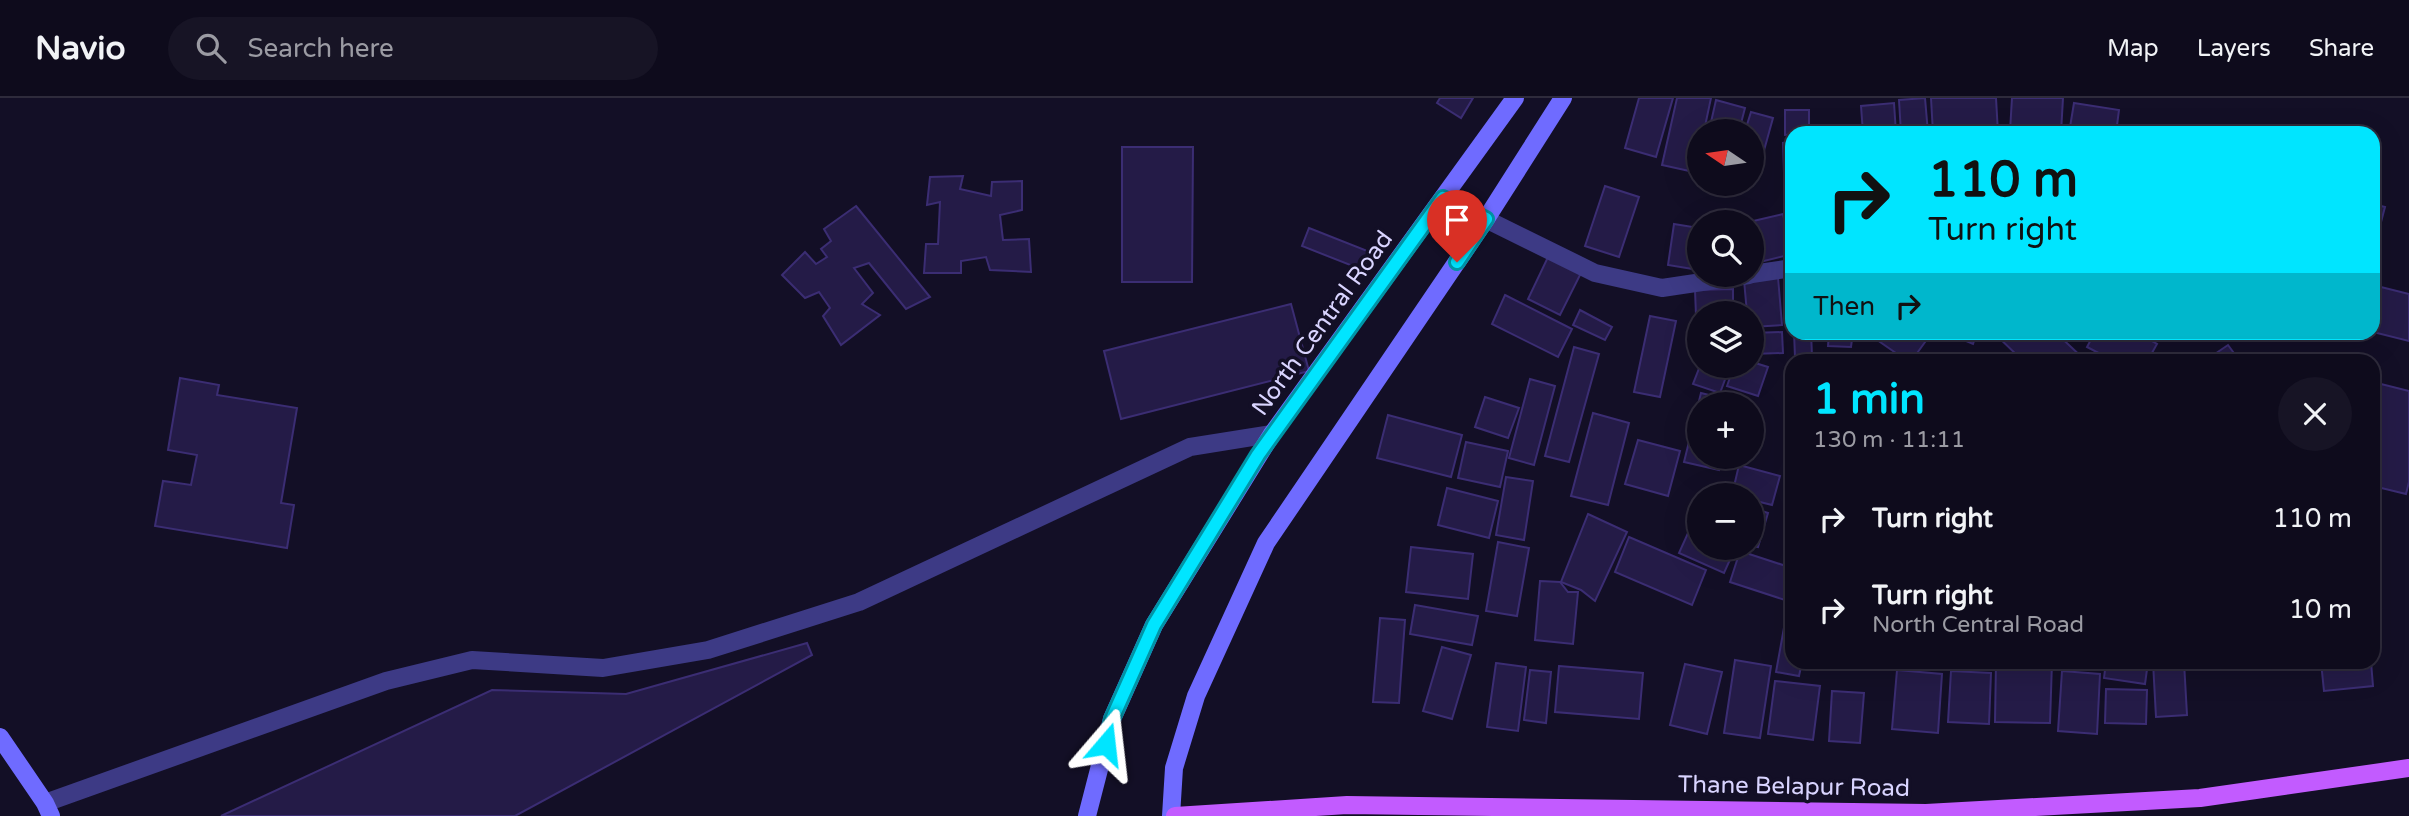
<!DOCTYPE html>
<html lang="en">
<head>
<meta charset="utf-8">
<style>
	:root { --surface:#0e0b1c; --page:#171425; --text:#f1f3f6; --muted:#9b9ba3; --line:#2e2b3b; --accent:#00e5ff }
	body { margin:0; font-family:"Varela Round",sans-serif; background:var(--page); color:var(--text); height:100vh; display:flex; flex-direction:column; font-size:26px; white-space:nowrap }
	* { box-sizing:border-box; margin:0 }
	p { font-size:23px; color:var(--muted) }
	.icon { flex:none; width:38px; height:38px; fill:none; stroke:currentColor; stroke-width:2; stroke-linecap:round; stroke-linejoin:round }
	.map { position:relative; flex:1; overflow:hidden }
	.panel { position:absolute; left:1785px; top:256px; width:595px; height:315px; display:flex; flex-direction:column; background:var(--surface); border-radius:21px; box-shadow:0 7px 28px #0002,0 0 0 2px var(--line) }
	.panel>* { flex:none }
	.hud { position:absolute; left:1785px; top:28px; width:595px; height:214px; border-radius:21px; box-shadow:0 7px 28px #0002,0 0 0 2px var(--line); background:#00e5ff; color:#111; overflow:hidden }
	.needle { width:46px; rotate:283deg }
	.tools { position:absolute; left:1687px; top:21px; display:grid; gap:14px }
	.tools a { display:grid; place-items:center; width:77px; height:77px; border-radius:50%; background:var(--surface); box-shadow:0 7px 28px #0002,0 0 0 2px var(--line); font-size:35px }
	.pin { position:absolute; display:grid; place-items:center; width:60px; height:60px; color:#fff; margin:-72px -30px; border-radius:50% 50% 50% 0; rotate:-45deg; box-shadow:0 0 7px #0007 }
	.pin .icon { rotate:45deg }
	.me { position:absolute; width:77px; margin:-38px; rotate:17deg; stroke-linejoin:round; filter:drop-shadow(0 0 5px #0008) }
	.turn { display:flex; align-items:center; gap:24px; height:147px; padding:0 28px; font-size:32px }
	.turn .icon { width:91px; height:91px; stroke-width:2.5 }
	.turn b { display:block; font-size:49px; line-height:60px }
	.then { display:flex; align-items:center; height:66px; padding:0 28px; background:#0003; gap:14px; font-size:26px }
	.round { display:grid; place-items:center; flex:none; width:74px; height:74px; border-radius:37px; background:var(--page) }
	.overview { display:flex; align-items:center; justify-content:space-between; height:119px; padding:0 28px }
	h1 { font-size:42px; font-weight:700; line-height:52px; color:var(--accent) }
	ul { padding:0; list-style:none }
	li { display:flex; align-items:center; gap:21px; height:91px; padding:0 28px }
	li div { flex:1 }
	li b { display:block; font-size:26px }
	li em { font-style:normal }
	header { display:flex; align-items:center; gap:42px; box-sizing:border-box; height:98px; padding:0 35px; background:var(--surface); border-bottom:2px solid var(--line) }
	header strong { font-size:33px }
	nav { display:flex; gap:38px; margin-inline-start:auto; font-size:24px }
	.search { width:490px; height:63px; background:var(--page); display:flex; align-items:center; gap:18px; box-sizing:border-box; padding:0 24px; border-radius:38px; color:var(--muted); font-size:26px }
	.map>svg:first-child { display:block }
	.building { fill:#241b47; stroke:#3b2d73; stroke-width:2 }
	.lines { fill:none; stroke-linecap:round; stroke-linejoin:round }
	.street { stroke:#3d3a85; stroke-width:18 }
	.secondary { stroke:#6f6bff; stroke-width:18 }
	.primary { stroke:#c25bff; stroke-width:18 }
	.route-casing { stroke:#0095a6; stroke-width:18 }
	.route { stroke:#00e5ff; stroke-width:12 }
	.labels { text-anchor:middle; stroke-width:7; stroke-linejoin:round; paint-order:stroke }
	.street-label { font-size:24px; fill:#d9d4ff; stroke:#130f26 }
</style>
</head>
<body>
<header>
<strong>Navio</strong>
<div class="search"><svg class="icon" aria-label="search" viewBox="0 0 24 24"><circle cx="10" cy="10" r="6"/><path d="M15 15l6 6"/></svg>Search here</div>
<nav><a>Map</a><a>Layers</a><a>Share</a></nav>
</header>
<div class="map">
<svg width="2409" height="718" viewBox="0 0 2409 718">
	<rect width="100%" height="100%" fill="#130f26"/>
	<g class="building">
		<polygon points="1440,0 1473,0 1461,20 1437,5"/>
		<polygon points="1639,0 1673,0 1656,59 1625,50"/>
		<polygon points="1677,0 1711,0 1704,33 1699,33 1699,52 1694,74 1662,67"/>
		<polygon points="1925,0 1928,35 1901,35 1899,2"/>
		<polygon points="1931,0 1996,0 1998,35 1933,35"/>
		<polygon points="2012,0 2063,0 2061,35 2010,33"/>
		<polygon points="1716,2 1745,10 1739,33 1709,33"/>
		<polygon points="1894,5 1896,35 1863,35 1861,8"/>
		<polygon points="2074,5 2119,12 2116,35 2069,35"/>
		<polygon points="1785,12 1809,12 1809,35 1785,37"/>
		<polygon points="1751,14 1773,20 1755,85 1752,84 1752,33 1745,33"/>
		<polygon points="1792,44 1792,75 1784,75 1783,45"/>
		<polygon points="1122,49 1193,49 1192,184 1122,184"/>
		<polygon points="963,78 960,91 991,98 992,84 1022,83 1022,112 1000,117 1003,142 1029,141 1031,174 990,172 986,159 961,163 961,175 924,175 926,146 938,146 940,104 927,107 930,79"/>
		<rect x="1785" y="82" width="7" height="27"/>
		<polygon points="1605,88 1639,99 1619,159 1585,148"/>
		<polygon points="2373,106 2385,109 2376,143 2373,142"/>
		<polygon points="856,108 930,199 906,211 869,165 854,170 873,195 862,206 880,217 841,247 823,218 830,210 819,194 805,200 782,177 805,154 816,166 827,159 821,151 831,143 824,131"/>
		<polygon points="1783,116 1792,156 1752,166 1752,124 1749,124"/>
		<polygon points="1674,126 1699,130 1699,172 1668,167"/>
		<polygon points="1309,130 1370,154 1363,172 1302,148"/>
		<polygon points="1548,159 1581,175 1560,217 1528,201"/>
		<polygon points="1778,179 1782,227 1752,229 1752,215 1747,215 1744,182"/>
		<polygon points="2373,187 2409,196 2409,243 2373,234"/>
		<polygon points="1733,191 1733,215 1699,215 1699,243 1697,243 1695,192"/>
		<polygon points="1505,197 1572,231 1558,259 1492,226"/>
		<polygon points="1291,206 1309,273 1121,321 1104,253"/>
		<polygon points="1580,212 1612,229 1605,242 1573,227"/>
		<polygon points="1650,218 1676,223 1660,299 1634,294"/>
		<polygon points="1782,234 1783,255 1752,256 1752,235"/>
		<polygon points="1794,234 1811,234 1812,258 1795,259"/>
		<polygon points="1829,234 1853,234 1851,249 1828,248"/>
		<polygon points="1872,234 1921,234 1928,240 1912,262 1906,262 1870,237"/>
		<polygon points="1955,234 1977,234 1973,246 1954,238"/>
		<polygon points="2055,234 2085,262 2022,262 1994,235"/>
		<polygon points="2095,234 2136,234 2157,246 2148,262 2112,262 2087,249"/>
		<polygon points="2228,247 2239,262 2206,262"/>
		<polygon points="1574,249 1599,256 1569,364 1545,358"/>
		<polygon points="1752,264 1768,269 1758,298 1727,288 1734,268 1752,268"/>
		<polygon points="1700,268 1730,268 1720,295 1693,286"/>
		<polygon points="180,280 219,287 217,297 297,310 281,405 294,407 287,450 155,428 163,383 191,387 197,357 168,352"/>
		<polygon points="1530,281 1555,288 1534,367 1509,360"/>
		<polygon points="2373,284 2409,293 2409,384 2406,396 2373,388"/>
		<polygon points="1701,295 1737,304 1736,306 1699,306 1699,359 1722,359 1719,372 1684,364"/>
		<polygon points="1485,299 1519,310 1508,340 1475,329"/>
		<polygon points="1593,315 1629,325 1608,407 1571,398"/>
		<polygon points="1388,317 1462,337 1451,379 1377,360"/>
		<polygon points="1638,342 1680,353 1668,398 1625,386"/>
		<polygon points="1466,344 1508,353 1500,389 1458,380"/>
		<polygon points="1739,367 1780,378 1772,407 1752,402 1752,397 1732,397"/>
		<polygon points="1506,379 1533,383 1524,442 1496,437"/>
		<polygon points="1447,390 1498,403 1489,440 1438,427"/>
		<polygon points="1752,410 1768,415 1758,449 1752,448"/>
		<polygon points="1588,416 1627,434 1595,503 1581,492 1561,484"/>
		<polygon points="1688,435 1699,440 1699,450 1721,450 1733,455 1724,475 1679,455"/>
		<polygon points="1629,439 1706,472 1692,507 1615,474"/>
		<polygon points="2373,439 2381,510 2373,511"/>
		<polygon points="1498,444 1529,450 1517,518 1486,513"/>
		<polygon points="1411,449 1473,456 1468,501 1406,494"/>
		<polygon points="1740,453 1792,470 1792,491 1788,503 1730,484"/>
		<polygon points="1540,483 1560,484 1568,494 1578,494 1573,546 1535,542"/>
		<polygon points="1415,507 1478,518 1472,547 1410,536"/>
		<polygon points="1787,513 1792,514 1792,564 1802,564 1799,578 1776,574"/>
		<polygon points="1380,520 1405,522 1399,605 1373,604"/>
		<polygon points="807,545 812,557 515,718 221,718 492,592 626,596"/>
		<polygon points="1442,549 1471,557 1452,621 1423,613"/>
		<polygon points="1735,562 1771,568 1760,640 1724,635"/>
		<polygon points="1952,564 1989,564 1989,569 1952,567"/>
		<polygon points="1996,564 2052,564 2050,625 1995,624"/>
		<polygon points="2106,564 2148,564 2145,586 2104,580"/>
		<polygon points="2153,564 2184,564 2187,617 2156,619"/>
		<polygon points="2321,564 2371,564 2373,588 2324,593"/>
		<polygon points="1496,565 1526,569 1518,633 1487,629"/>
		<polygon points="1685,566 1722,574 1707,636 1670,627"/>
		<polygon points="1559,568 1643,575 1639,621 1555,614"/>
		<polygon points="1530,572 1551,574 1546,625 1524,622"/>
		<polygon points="1897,572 1942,576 1938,635 1892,631"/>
		<polygon points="1951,573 1991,575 1989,626 1948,624"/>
		<polygon points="2062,573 2100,576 2097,636 2058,633"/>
		<polygon points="1775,583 1820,588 1813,642 1768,636"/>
		<polygon points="2106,591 2147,592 2146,626 2105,625"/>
		<polygon points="1832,593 1864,595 1860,645 1829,643"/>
	</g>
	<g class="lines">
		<g class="street">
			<polyline points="1443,100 1595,175 1662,190 1749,177"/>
			<polyline points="1752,176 1792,170"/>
			<polyline points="45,705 386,583 472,562 603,570 708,552 859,504 1190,349 1272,336"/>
		</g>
		<g class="secondary">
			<polyline points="0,639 45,705 51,718"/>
			<polyline points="1087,718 1112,621 1154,527 1272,336 1515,0"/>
			<polyline points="1171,718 1174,670 1196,598 1266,445 1486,121 1563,0"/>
		</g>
		<polyline class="primary" points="1175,718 1347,707 1926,715 2200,700 2409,670"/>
	</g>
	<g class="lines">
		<g class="route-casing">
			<polyline id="route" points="1106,646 1112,621 1154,527 1258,357 1443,100 1486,121 1457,164"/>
		</g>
		<use href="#route" class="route"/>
	</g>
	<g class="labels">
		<g class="street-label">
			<text transform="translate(1322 225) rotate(-54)" y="8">North Central Road</text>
			<text transform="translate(1794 688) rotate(1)" y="8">Thane Belapur Road</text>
		</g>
	</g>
</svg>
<div class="tools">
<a><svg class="needle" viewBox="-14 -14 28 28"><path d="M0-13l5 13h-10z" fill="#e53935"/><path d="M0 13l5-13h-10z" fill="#9b9ba3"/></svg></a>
<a><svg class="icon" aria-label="search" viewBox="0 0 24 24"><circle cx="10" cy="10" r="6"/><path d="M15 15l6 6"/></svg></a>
<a><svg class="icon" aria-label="layers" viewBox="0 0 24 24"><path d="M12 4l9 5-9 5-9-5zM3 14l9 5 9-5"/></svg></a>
<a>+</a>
<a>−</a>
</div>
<div class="pin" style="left:1457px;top:164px;background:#d93025"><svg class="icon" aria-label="arrive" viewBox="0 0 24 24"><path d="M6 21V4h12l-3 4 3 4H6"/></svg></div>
<svg class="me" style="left:1106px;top:646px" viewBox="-20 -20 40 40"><path d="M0-17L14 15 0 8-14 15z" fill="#00e5ff" stroke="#fff" stroke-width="4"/></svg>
<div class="hud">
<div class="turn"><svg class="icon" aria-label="right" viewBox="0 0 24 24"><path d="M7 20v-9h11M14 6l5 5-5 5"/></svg><div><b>110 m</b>Turn right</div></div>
<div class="then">Then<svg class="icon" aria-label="right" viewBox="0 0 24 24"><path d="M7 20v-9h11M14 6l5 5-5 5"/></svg></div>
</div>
<section class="panel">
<div class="overview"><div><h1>1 min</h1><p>130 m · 11:11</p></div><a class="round"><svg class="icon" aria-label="close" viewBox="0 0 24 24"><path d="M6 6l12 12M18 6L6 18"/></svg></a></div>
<ul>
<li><svg class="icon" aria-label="right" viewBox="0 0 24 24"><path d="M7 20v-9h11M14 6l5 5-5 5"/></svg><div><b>Turn right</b></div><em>110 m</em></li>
<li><svg class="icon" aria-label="right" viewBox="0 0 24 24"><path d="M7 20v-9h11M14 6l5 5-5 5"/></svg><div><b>Turn right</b><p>North Central Road</p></div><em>10 m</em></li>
</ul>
</section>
</div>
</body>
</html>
